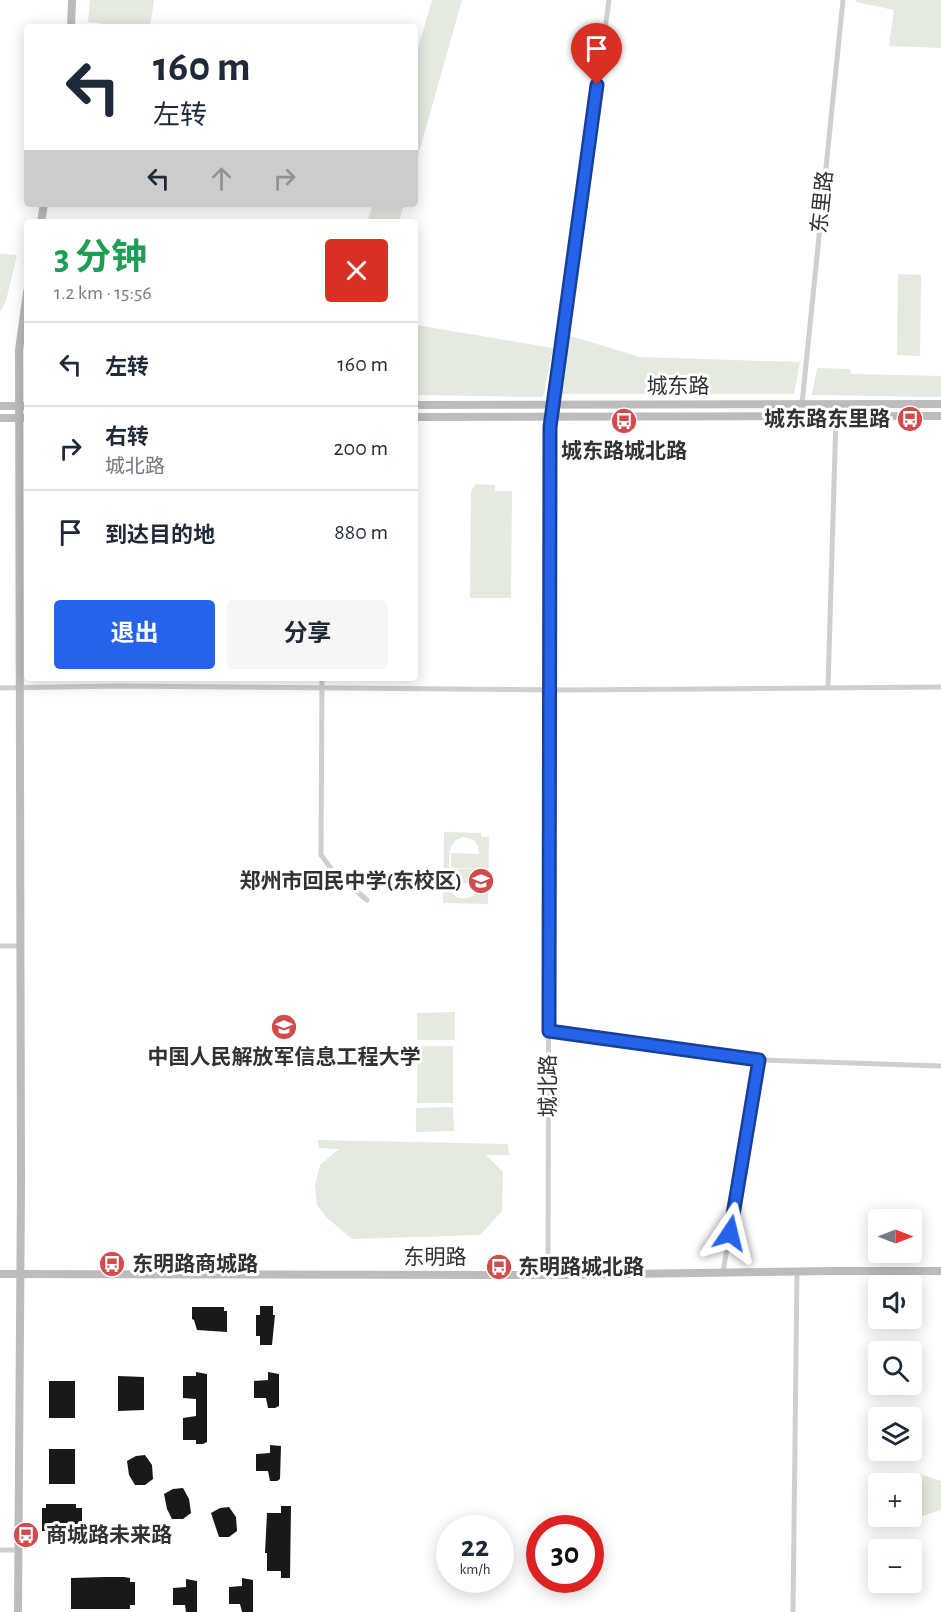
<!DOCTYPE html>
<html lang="zh">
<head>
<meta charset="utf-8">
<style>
	:root { --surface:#fff; --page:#f6f6f7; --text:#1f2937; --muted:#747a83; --line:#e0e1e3; --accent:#2563eb }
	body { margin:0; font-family:"Alegreya Sans","Noto Sans SC",sans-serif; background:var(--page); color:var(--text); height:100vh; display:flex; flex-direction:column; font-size:22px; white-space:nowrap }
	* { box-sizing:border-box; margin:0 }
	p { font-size:20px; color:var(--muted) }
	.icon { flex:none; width:33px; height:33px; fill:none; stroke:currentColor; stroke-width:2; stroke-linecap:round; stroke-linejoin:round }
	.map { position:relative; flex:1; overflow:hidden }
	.details { position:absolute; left:24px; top:219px; width:394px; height:462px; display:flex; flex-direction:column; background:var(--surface); border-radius:6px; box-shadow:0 3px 15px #0003 }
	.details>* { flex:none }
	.banner { position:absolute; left:24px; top:24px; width:394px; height:183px; border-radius:6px; box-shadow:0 3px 15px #0003; background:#fff; color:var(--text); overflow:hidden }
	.needle { width:39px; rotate:90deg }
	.buttons { position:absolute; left:868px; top:1209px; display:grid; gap:12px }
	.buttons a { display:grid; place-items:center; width:54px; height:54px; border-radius:6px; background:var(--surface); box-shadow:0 3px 15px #0003; font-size:30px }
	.speed { position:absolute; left:436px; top:1515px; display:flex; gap:12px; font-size:30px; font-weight:700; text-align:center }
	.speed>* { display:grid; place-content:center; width:78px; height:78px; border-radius:50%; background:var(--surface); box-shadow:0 3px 15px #0003; line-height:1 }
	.speed small { font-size:15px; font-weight:400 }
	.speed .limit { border:9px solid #d22; background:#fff; color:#111 }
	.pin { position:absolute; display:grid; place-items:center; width:51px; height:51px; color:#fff; margin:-62px -26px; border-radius:50% 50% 50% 0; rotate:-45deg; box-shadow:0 0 6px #0007 }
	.pin .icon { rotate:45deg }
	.me { position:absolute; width:66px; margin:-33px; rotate:10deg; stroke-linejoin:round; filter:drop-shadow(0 0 4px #0008) }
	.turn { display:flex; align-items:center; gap:21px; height:126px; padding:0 30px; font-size:27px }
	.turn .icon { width:78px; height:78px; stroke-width:2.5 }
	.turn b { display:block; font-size:42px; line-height:51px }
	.lanes { display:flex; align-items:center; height:57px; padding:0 30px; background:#0003; justify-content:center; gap:30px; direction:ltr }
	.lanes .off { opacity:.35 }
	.round { display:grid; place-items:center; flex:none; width:63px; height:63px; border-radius:6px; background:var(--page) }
	.overview { display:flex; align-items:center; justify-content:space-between; height:102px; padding:0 30px }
	h1 { font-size:36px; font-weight:700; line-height:45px; color:#1e9e55 }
	.button { display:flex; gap:12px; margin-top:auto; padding:12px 30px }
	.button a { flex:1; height:69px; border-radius:6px; background:var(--accent); color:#fff; font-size:24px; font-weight:700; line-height:69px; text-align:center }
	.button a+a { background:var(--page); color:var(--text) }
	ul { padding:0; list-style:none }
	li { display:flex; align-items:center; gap:18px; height:84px; padding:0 30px; border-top:2px solid var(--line) }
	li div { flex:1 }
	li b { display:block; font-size:22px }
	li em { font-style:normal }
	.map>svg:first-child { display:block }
	.green { fill:#e4eadf; fill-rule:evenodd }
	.building { fill:#191919 }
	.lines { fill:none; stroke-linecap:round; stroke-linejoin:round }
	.street { stroke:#cfcfcf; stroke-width:5 }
	.secondary { stroke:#bcbcbc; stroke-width:8 }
	.route-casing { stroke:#184099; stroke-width:15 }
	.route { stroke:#2563eb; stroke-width:10 }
	.labels { text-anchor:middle; stroke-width:6; stroke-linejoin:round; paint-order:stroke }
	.street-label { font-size:21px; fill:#323232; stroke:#fff }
	.poi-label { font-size:21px; font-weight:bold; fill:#323232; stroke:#fff; text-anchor:start }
</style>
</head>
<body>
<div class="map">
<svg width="941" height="1612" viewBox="0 0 941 1612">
	<rect width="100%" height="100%" fill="#fff"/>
	<g class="green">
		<polygon points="90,0 154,0 150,27 126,27 88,22"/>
		<polygon points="432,0 462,0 416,163 416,56"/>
		<polygon points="856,0 941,0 941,48 889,46 894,10 856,2"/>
		<polygon points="373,204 404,204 399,222 367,222"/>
		<polygon points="0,254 17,255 6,301 0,312"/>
		<polygon points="898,274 921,275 920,356 897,355"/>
		<polygon points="416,325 553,348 543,397 416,395"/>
		<polygon points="567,335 640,357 800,362 794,394 559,394"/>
		<polygon points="817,368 850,369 851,374 941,376 941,397 812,395"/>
		<polygon points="476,484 495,485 495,491 512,491 511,598 470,598 471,491"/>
		<path d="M444,832l37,1v4h8l-1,67 -45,-1zM463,837l11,3 4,6 1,8 -28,-1v15h28l-28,1 -1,14 29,1c0,14 -19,20 -28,8 -3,-5 -3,-42 1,-47 2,-5 6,-6 11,-8z"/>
		<polygon points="455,1012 455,1040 417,1040 417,1013"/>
		<rect x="417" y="1046" width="36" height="57"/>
		<polygon points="453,1107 454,1131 416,1132 416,1108"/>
		<polygon points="318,1140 508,1144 509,1155 486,1155 503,1172 502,1211 480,1235 352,1239 326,1217 317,1205 315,1185 320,1165 339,1149 319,1148"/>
		<polygon points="916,1473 941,1481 941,1510 919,1517 912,1516 912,1484 902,1483"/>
	</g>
	<g class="building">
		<polygon points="260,1306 273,1306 273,1315 275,1315 272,1345 260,1345 260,1336 256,1336 256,1315 260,1315"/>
		<polygon points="192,1307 224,1307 224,1311 227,1311 227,1332 197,1330 194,1320 192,1319"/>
		<polygon points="196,1372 207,1374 207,1442 203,1444 196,1444 196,1440 183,1440 183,1418 196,1416 196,1399 183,1398 183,1376 196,1376"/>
		<polygon points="268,1372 279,1374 279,1406 275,1408 268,1408 266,1398 254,1398 254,1381 268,1380"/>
		<polygon points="118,1376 144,1377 144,1410 118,1411"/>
		<rect x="49" y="1381" width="26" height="37"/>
		<polygon points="270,1445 281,1446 280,1479 277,1481 270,1481 268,1471 256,1471 256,1454 270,1453"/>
		<rect x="49" y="1449" width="26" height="35"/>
		<polygon points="145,1455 152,1465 153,1479 145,1485 135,1485 129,1475 127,1461 136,1456"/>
		<polygon points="183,1488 189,1499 191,1513 183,1519 172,1519 167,1509 164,1494 173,1489"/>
		<polygon points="46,1504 76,1504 76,1508 82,1508 82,1531 76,1531 76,1535 46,1535 46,1531 42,1531 42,1508 46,1508"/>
		<polygon points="281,1506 291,1506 290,1578 281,1578 281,1571 267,1571 267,1553 265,1553 267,1513 281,1513"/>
		<polygon points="229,1507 236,1517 237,1531 229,1537 219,1537 211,1513 220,1508"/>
		<polygon points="105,1577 124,1577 130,1578 130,1582 135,1582 135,1605 130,1605 130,1609 71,1609 71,1578"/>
		<polygon points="242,1578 253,1580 253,1612 242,1612 240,1604 229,1604 229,1587 242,1586"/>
		<polygon points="186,1579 197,1581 197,1612 186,1612 185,1605 173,1605 173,1588 186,1587"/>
	</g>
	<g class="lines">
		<g class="street">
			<polyline points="802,404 843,0"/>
			<polyline points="322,678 321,855 333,871 367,900"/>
			<polyline points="0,688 120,686 568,690 941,687"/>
			<polyline points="828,688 836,416"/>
			<polyline points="0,946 21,946"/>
			<polyline points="549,1031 759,1060 941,1066"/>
			<polyline points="723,1272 759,1060"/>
			<polyline points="548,1275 550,427 609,0"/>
			<polyline points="0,1550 19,1550"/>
			<polyline points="793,1612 797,1271"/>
		</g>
		<g class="secondary">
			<polyline points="71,27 72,0"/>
			<polyline points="41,222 44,204"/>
			<polyline points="416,405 941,404"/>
			<polyline points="0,406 27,406"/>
			<polyline points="416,417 941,416"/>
			<polyline points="0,418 27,418"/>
			<polyline points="0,1274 560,1275 832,1271 941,1271"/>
			<polyline points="18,1612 21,1183 19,350 27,292"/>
		</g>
	</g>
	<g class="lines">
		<g class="route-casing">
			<polyline id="route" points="597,85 550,427 549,1031 759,1060 730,1233"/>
		</g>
		<use href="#route" class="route"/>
	</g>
	<defs>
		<g id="bus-disc" transform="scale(1.35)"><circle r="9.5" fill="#d24b4d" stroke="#fff"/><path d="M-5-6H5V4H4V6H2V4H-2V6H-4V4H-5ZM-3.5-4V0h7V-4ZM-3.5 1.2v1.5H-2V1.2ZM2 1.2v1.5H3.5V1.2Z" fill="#fff"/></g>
		<g id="school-disc" transform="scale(1.35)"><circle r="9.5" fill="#d24b4d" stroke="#fff"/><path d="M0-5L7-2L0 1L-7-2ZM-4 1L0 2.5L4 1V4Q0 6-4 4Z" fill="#fff"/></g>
		<g id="university-disc" transform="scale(1.35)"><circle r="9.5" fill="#d24b4d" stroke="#fff"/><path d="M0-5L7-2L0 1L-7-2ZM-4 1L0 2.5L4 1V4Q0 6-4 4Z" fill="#fff"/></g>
	</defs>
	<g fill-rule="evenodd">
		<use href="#bus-disc" x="910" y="419"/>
		<use href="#bus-disc" x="624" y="421"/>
		<use href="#school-disc" x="481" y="881"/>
		<use href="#university-disc" x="284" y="1027"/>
		<use href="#bus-disc" x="112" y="1264"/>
		<use href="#bus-disc" x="499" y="1267"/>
		<use href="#bus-disc" x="26" y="1535"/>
	</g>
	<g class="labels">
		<g class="street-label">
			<text transform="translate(822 202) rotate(-84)" y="7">东里路</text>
			<text x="678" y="393">城东路</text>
			<text transform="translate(548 1086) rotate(-90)" y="7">城北路</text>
			<text x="435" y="1264">东明路</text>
		</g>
		<g class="poi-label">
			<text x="890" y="426" text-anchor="end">城东路东里路</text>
			<text x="624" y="458" text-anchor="middle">城东路城北路</text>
			<text x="462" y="888" text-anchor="end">郑州市回民中学(东校区)</text>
			<text x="284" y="1064" text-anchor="middle">中国人民解放军信息工程大学</text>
			<text x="132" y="1271">东明路商城路</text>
			<text x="518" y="1274">东明路城北路</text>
			<text x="46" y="1542">商城路未来路</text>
		</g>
	</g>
</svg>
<div class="buttons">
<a><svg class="needle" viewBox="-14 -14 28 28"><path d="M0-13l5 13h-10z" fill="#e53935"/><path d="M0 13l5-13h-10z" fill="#747a83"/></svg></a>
<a><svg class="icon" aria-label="sound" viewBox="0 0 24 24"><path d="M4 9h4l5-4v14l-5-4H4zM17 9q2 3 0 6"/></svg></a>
<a><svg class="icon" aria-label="search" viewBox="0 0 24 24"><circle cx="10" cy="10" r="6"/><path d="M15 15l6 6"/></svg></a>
<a><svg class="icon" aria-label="layers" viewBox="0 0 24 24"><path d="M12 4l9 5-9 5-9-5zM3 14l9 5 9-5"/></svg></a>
<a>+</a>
<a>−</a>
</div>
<div class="speed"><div>22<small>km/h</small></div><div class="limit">30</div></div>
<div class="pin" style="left:597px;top:85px;background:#d93025"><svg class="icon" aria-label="arrive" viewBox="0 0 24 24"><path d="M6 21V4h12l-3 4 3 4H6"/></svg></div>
<svg class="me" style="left:730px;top:1233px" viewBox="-20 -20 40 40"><path d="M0-17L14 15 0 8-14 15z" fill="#2563eb" stroke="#fff" stroke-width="4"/></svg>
<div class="banner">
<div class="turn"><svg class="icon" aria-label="left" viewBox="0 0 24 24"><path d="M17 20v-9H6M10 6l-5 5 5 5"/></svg><div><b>160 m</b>左转</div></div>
<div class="lanes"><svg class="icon" aria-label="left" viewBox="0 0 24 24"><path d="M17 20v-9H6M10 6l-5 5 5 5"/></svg><svg class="icon off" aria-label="ahead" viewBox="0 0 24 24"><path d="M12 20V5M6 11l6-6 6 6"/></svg><svg class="icon off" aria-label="right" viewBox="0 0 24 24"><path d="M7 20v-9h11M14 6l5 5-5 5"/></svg></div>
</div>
<section class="details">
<div class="overview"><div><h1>3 分钟</h1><p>1.2 km · 15:56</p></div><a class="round" style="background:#d93025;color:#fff"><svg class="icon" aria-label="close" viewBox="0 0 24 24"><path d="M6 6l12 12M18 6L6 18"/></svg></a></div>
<ul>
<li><svg class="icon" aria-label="left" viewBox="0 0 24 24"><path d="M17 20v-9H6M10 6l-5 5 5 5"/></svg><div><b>左转</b></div><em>160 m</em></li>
<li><svg class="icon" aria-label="right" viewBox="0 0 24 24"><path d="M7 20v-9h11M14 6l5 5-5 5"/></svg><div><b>右转</b><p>城北路</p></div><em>200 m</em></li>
<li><svg class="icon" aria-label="arrive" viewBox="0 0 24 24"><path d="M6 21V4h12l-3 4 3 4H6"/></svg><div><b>到达目的地</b></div><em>880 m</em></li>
</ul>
<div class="button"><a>退出</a><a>分享</a></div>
</section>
</div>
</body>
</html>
